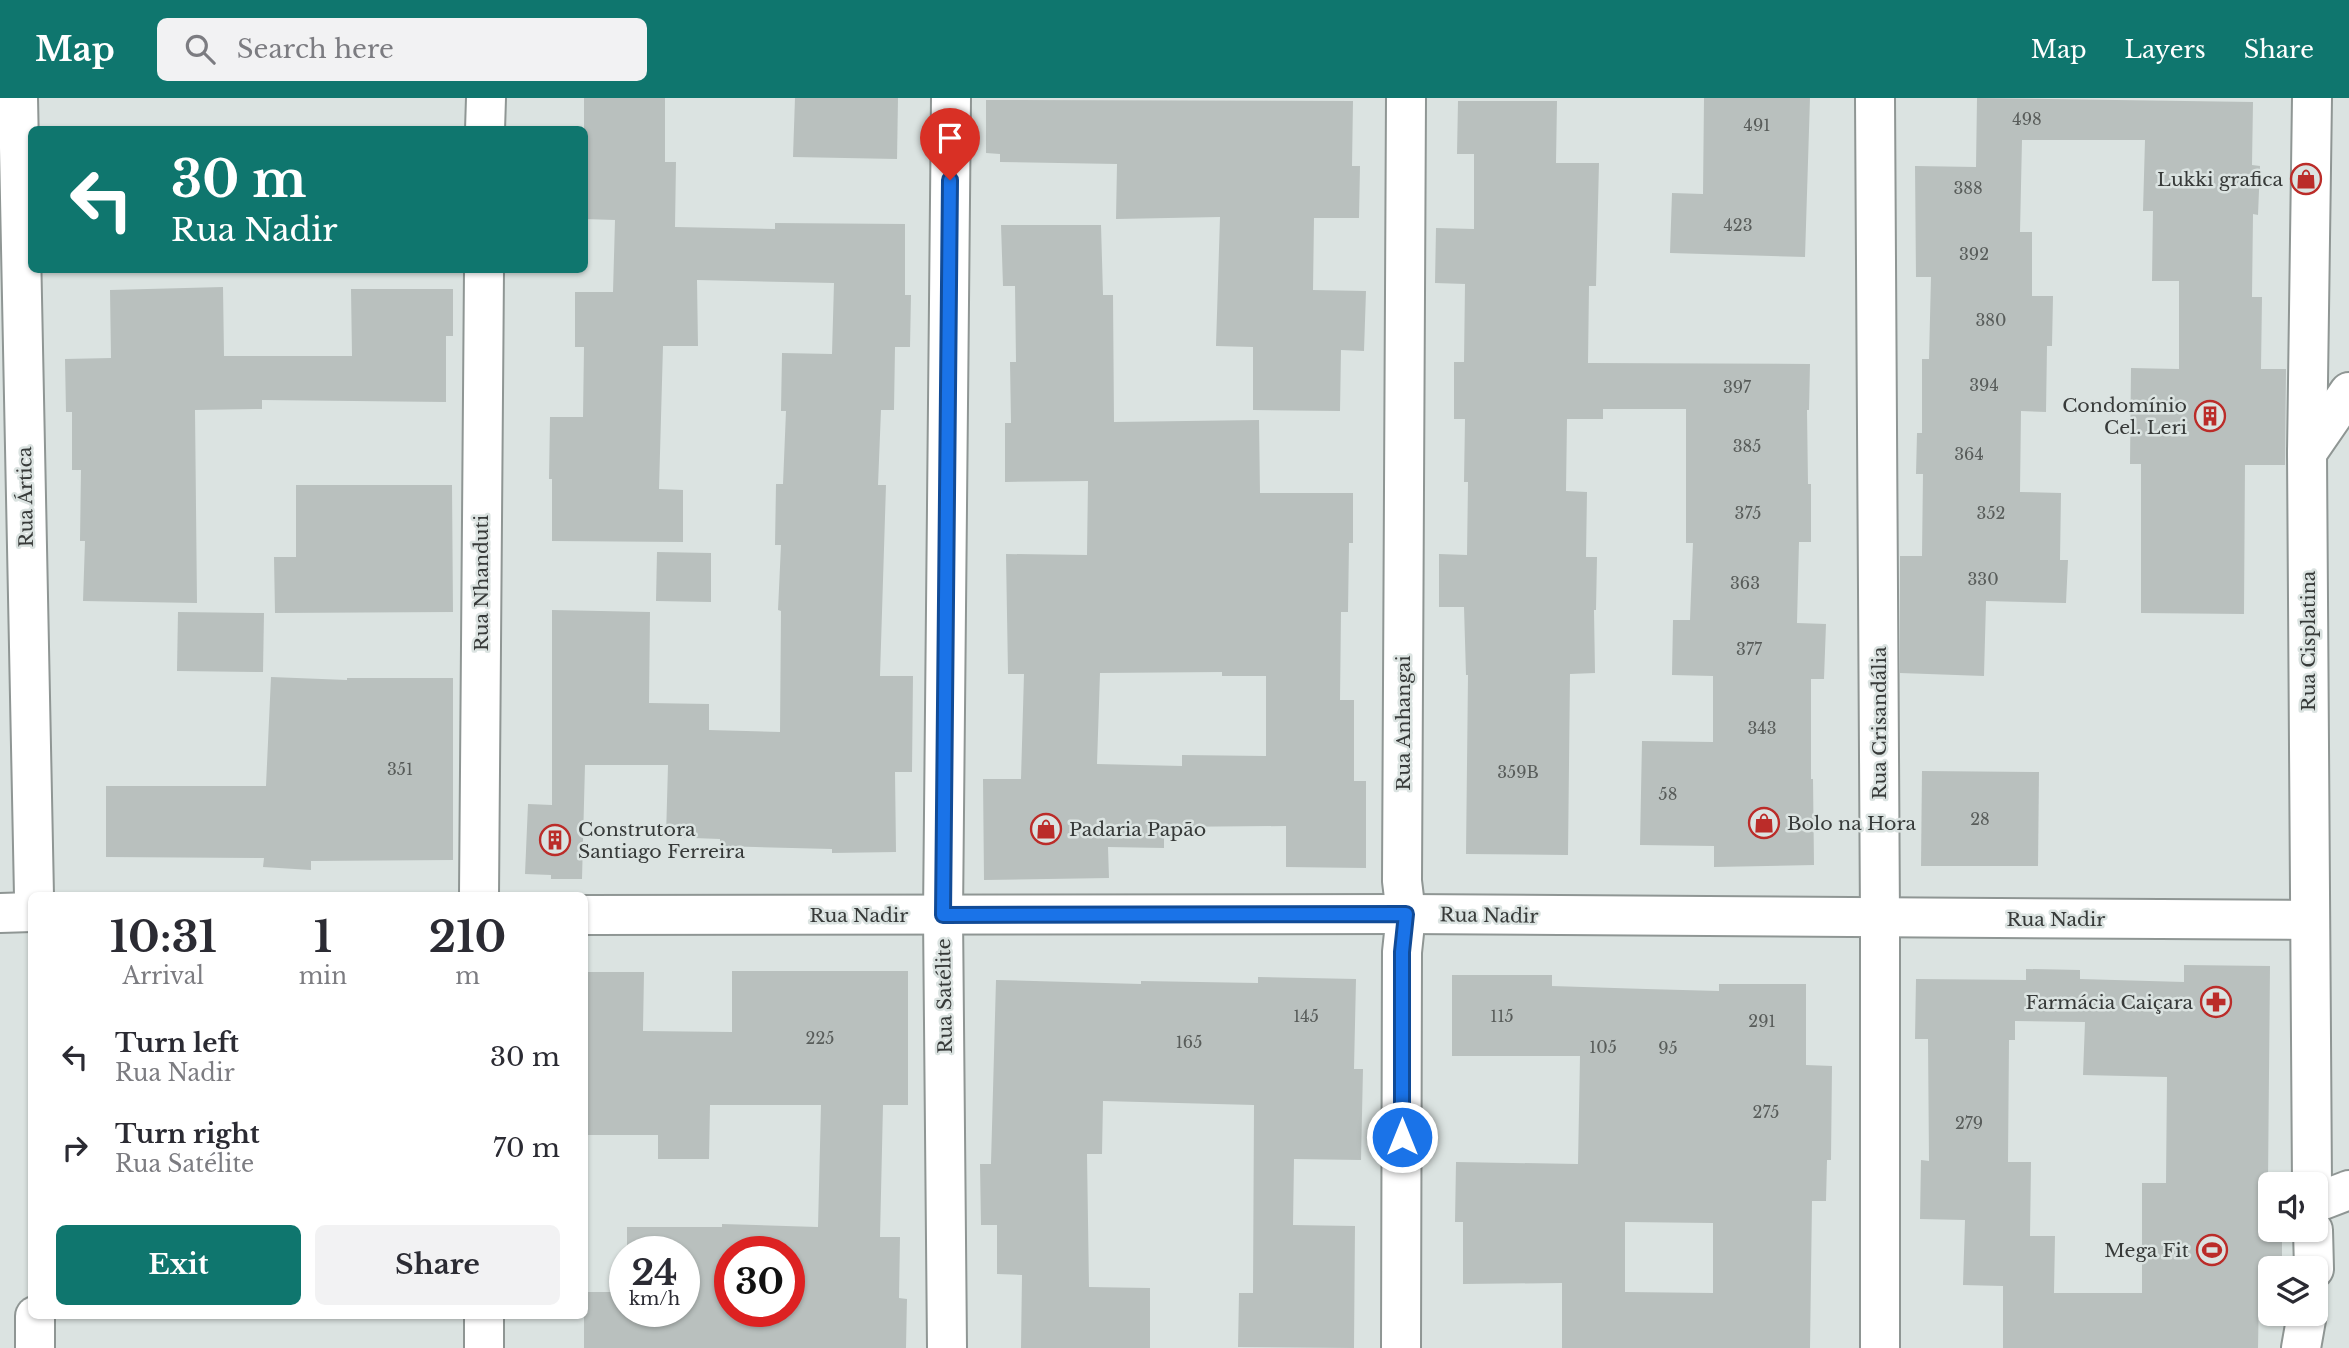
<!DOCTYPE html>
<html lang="en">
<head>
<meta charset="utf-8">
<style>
	:root { --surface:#fff; --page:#f2f2f3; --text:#2b2b33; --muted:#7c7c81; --accent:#0f766e }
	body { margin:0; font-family:"Libre Baskerville",serif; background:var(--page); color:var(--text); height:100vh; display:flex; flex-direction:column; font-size:26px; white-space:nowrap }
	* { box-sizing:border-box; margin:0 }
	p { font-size:23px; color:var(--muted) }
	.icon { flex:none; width:38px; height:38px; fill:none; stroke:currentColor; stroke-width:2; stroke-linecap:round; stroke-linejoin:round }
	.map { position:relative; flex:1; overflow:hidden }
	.drawer { position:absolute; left:28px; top:794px; width:560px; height:427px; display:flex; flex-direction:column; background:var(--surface); border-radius:10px; box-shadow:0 2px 5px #0004 }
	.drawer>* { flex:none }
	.guide { position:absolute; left:28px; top:28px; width:560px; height:147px; border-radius:10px; box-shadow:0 2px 5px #0004; background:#0f766e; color:#fff; overflow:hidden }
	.fabs { position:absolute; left:2258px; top:1074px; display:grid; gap:14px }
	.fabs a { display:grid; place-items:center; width:70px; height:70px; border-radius:10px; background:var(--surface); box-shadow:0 2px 5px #0004; font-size:35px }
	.speed { position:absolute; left:609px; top:1138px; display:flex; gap:14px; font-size:35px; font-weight:700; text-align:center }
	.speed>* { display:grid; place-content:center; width:91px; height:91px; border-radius:50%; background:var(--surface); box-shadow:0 2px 5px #0004; line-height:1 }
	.speed small { font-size:18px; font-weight:400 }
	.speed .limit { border:10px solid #d22; background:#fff; color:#111 }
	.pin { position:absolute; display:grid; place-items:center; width:60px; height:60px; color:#fff; margin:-72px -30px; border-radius:50% 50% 50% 0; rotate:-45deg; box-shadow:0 0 7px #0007 }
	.pin .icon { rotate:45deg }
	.me { position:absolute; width:77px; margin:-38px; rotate:0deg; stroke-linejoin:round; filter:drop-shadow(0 0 5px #0008) }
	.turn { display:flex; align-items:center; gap:24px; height:147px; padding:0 28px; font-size:32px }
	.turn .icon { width:91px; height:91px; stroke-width:2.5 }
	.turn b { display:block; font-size:49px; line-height:60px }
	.eta { display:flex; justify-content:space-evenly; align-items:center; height:119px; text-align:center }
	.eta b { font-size:42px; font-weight:700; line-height:49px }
	.cta { display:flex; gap:14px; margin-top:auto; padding:14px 28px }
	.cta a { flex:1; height:80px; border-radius:10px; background:var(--accent); color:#fff; font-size:28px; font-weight:700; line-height:80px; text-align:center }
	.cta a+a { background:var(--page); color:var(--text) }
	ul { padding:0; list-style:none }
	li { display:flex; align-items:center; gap:21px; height:91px; padding:0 28px }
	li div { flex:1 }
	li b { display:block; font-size:26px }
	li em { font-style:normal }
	header { display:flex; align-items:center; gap:42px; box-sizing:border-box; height:98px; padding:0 35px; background:var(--accent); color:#fff }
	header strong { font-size:33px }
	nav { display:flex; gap:38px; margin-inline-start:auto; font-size:24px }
	.search { width:490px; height:63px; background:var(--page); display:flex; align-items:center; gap:18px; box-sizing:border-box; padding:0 24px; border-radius:10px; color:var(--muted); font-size:26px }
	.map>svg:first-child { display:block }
	.building { fill:#b9c0be; fill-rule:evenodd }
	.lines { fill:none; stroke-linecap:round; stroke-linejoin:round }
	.minor-casing { stroke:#8f9694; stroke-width:42 }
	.minor { stroke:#fff; stroke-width:38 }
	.route-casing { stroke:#114b97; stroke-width:18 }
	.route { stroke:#1a73e8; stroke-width:12 }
	.labels { text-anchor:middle; stroke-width:5; stroke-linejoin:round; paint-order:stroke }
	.number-label { font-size:16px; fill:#585c5a }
	.poi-label { font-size:19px; fill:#373a39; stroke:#dbe3e1; text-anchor:end }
	.street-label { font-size:19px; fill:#373a39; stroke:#dbe3e1 }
</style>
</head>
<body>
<header>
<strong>Map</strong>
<div class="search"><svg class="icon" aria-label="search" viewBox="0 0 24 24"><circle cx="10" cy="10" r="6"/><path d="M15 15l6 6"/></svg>Search here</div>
<nav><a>Map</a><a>Layers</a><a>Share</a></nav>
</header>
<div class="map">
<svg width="2349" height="1250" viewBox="0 0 2349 1250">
	<rect width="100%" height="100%" fill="#dbe3e1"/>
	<g class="building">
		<polygon points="584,0 665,0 665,64 676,64 675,129 775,131 775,125 905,126 905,197 911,197 910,249 895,249 894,312 881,312 878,387 886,387 880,578 913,578 912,674 895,674 896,754 832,755 832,751 720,748 720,741 666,739 668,667 585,667 582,781 551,781 551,777 525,776 528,706 552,707 552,512 650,514 649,605 709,606 709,632 780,634 781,513 778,512 781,447 775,447 776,386 783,386 786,313 781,313 782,255 832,256 834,185 697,182 698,248 663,248 659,391 683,392 683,444 552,443 552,381 549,381 550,319 583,319 584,249 575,249 575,194 613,194 615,122 584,121"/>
		<polygon points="795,0 898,0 897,61 793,59"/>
		<polygon points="1704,0 1810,0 1805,159 1670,155 1672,95 1703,96"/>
		<polygon points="1977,0 2253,4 2252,67 2260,68 2258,117 2253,116 2252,199 2262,199 2261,271 2286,271 2285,367 2245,367 2244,516 2141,515 2141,366 2130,366 2131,270 2179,271 2179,183 2152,183 2153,113 2143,113 2145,42 2022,42 2020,134 2032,134 2032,198 2053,198 2052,248 2047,248 2046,314 2021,313 2020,394 2061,395 2060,462 2068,462 2066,505 1986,503 1984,578 1900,575 1900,458 1922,458 1923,376 1916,376 1917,335 1922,335 1922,261 1929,261 1931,179 1916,179 1915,68 1976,69"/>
		<polygon points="986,2 1353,3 1352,68 1360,68 1359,120 1314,120 1313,192 1366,193 1364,253 1341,252 1340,313 1253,312 1253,249 1216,248 1220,119 1116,121 1117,66 1000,64 1000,56 986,55"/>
		<polygon points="1458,3 1557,3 1556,65 1599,65 1596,188 1589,188 1588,265 1810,266 1809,312 1807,312 1808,386 1811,386 1811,444 1799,444 1797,525 1826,526 1824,581 1811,581 1811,681 1813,681 1814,767 1714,769 1714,748 1640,747 1642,643 1713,644 1713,578 1672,577 1673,522 1690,522 1693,445 1686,445 1686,311 1603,311 1603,321 1567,321 1566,393 1587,394 1586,459 1597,459 1596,512 1594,512 1595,575 1570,576 1568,757 1466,756 1468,577 1466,577 1464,509 1439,509 1439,456 1467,457 1468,384 1464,384 1465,321 1454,321 1454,264 1464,264 1465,186 1435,185 1436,130 1474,131 1474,56 1457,56"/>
		<path d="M1001,127h100l2,70h10l1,127 145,-2 1,73h93v50h-4l-1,69h-7l-1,88h14v81h12v87l-80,-1v-41l-122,1v21l-56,-1 1,31 -125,2 -1,-101h38l3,-105h-16l-2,-120 81,1 1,-74 -83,1v-59h6l-1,-61h6l-1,-76h-12zM1222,574v4h44v80l-84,-1v11l-85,-2 3,-91z"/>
		<polygon points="223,189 224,258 352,258 351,191 453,191 453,238 446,238 446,304 262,302 262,311 195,312 197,505 83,503 85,443 80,443 81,372 72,372 72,314 66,314 65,261 111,260 110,192"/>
		<polygon points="296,387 452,387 453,514 275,515 274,459 296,459"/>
		<polygon points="657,454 711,455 711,504 656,503"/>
		<polygon points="178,514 264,515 263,574 177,573"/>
		<polygon points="271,579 347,582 347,580 453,580 453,762 311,763 311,772 263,769 264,760 106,759 106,688 266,688"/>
		<polygon points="1922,673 2039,674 2038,768 1921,768"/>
		<path d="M2184,867l86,1 -2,216h13v3h-11v45h12v39h-12v21h-11l-1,58h-255v-62l-40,-1 2,-65 -45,-1 1,-59 8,1 -1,-122h-13l1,-60 110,1v-11l54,1v9l104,3zM2015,923l70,1 -2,53 84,2 -1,106h-24v110h-88l1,-57h-25l1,-74h-23l1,-122h6z"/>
		<path d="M732,873h176v134h-25l-3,132h20l-1,61 8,1 -1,49h-322v-56h41v19h59v-60h-57v-24h95v-3l96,3 3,-122h-111l-1,54h-51v-24h-74v-163h60l-1,59 89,1zM730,1153h59v60h-59z"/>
		<path d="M1452,877h100v11l94,3 73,2v-7h87v81l26,1 -1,94h-4l-1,41h-14l-2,147h-248v-65l-99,1v-62h-8l1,-60 122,2 2,-108h-128zM1625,1124l88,1v70l-88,-1z"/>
		<polygon points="1258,879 1356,881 1354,971 1363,971 1361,1062 1294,1061 1293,1127 1355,1128 1354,1250 1238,1249 1239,1195 1253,1195 1254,1007 1103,1003 1102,1056 1087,1056 1089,1189 1150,1190 1150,1250 1021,1250 1022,1177 997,1176 997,1127 981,1127 980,1066 991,1066 996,882 1141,886 1141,883 1258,885"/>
	</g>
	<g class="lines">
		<g class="minor-casing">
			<g id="minor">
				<polyline points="18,0 34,798"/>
				<polyline points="1875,0 1880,821 1880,1250"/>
				<polyline points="2312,0 2307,355 2312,1087"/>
				<polyline points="485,32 486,0"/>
				<polyline points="2307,355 2349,294"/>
				<polyline points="479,798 484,172"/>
				<polyline points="0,815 32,814"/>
				<polyline points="584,817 1406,816 2310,822"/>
				<polyline points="2315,1105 2349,1092"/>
				<polyline points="2313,1132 2314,1171"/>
				<polyline points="35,1218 35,1250"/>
				<polyline points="484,1218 484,1250"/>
				<polyline points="947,1250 943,817 951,0"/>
				<polyline points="1401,1250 1402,854 1406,816 1402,783 1406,0"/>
				<polyline points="2301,1250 2307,1216"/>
			</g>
		</g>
		<use href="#minor" class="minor"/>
	</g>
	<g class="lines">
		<g class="route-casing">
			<polyline id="route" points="950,82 943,817 1406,816 1402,854 1402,1039"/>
		</g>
		<use href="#route" class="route"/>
	</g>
	<defs>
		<g id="shop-ring" transform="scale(1.575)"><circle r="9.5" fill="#dbe3e1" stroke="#bb2c29" stroke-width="1.5"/><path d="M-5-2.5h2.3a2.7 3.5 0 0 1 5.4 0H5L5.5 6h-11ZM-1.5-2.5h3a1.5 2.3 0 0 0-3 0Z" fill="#bb2c29"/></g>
		<g id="building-ring" transform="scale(1.575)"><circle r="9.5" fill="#dbe3e1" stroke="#bb2c29" stroke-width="1.5"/><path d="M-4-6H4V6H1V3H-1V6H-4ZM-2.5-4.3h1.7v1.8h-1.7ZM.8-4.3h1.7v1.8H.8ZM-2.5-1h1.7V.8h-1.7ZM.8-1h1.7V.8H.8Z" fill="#bb2c29"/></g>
		<g id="pharmacy-ring" transform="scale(1.575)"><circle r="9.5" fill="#dbe3e1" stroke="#bb2c29" stroke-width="1.5"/><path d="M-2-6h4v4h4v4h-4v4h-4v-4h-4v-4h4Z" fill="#bb2c29"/></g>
		<g id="stadium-ring" transform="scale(1.575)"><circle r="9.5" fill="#dbe3e1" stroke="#bb2c29" stroke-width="1.5"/><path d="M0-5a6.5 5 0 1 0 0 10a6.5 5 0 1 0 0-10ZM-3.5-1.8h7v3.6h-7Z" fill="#bb2c29"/></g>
	</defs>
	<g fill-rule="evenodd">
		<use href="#shop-ring" x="2306" y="81"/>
		<use href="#building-ring" x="2210" y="318"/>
		<use href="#shop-ring" x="1764" y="725"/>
		<use href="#shop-ring" x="1046" y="731"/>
		<use href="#building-ring" x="555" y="742"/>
		<use href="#pharmacy-ring" x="2216" y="904"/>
		<use href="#stadium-ring" x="2212" y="1152"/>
	</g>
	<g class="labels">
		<g class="number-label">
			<text x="2027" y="27">498</text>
			<text x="1757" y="33">491</text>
			<text x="1968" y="96">388</text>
			<text x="1738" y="133">423</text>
			<text x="1974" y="162">392</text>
			<text x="1991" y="228">380</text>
			<text x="1984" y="293">394</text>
			<text x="1737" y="295">397</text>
			<text x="1747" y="354">385</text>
			<text x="1969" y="362">364</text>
			<text x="1748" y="421">375</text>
			<text x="1991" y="421">352</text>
			<text x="1983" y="487">330</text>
			<text x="1745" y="491">363</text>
			<text x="1749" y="557">377</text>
			<text x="1762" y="636">343</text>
			<text x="400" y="677">351</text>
			<text x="1518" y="680">359B</text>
			<text x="1668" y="702">58</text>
			<text x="1980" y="727">28</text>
			<text x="1306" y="924">145</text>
			<text x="1502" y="924">115</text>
			<text x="1762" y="929">291</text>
			<text x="820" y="946">225</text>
			<text x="1189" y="950">165</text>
			<text x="1603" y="955">105</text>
			<text x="1668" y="956">95</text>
			<text x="1766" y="1020">275</text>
			<text x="1969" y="1031">279</text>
		</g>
		<g class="poi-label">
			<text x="2283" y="88">Lukki grafica</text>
			<text x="2187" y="314">Condomínio<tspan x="2187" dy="22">Cel. Leri</tspan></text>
			<text x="1787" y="732" text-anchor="start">Bolo na Hora</text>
			<text x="578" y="738" text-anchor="start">Construtora<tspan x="578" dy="22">Santiago Ferreira</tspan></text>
			<text x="1069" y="738" text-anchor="start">Padaria Papão</text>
			<text x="2193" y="911">Farmácia Caiçara</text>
			<text x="2189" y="1159">Mega Fit</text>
		</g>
		<g class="street-label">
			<text transform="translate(25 399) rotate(-91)" y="7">Rua Ártica</text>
			<text transform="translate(481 485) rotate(-90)" y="7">Rua Nhanduti</text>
			<text transform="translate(2308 543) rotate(-90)" y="7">Rua Cisplatina</text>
			<text transform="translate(1403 625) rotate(-90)" y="7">Rua Anhangai</text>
			<text transform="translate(1879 625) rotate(-90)" y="7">Rua Crisandália</text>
			<text x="859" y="824">Rua Nadir</text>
			<text transform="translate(1489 817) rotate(1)" y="7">Rua Nadir</text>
			<text x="2056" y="828">Rua Nadir</text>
			<text transform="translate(944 898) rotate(-91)" y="7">Rua Satélite</text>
		</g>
	</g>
</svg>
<div class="fabs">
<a><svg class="icon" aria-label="sound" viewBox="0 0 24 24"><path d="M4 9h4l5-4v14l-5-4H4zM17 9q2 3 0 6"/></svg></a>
<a><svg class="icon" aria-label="layers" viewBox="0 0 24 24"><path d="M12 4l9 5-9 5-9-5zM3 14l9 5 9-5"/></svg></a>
</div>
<div class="speed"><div>24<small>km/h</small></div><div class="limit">30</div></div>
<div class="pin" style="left:950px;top:82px;background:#d93025"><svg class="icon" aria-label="arrive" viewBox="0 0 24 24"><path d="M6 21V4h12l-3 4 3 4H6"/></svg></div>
<svg class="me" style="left:1402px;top:1039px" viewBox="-20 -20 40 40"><circle r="17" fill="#1a73e8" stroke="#fff" stroke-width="3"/><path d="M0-11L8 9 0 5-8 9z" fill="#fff"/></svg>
<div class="guide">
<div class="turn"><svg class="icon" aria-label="left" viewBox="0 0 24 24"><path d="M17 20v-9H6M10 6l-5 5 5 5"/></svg><div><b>30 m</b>Rua Nadir</div></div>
</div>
<section class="drawer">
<div class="eta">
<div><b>10:31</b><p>Arrival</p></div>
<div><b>1</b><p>min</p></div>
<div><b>210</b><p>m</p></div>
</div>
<ul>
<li><svg class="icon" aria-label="left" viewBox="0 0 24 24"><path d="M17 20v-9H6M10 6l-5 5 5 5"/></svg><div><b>Turn left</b><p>Rua Nadir</p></div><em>30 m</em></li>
<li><svg class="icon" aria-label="right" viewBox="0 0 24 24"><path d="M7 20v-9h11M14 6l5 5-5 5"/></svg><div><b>Turn right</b><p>Rua Satélite</p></div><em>70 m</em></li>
</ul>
<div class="cta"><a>Exit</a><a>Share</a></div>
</section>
</div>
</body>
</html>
